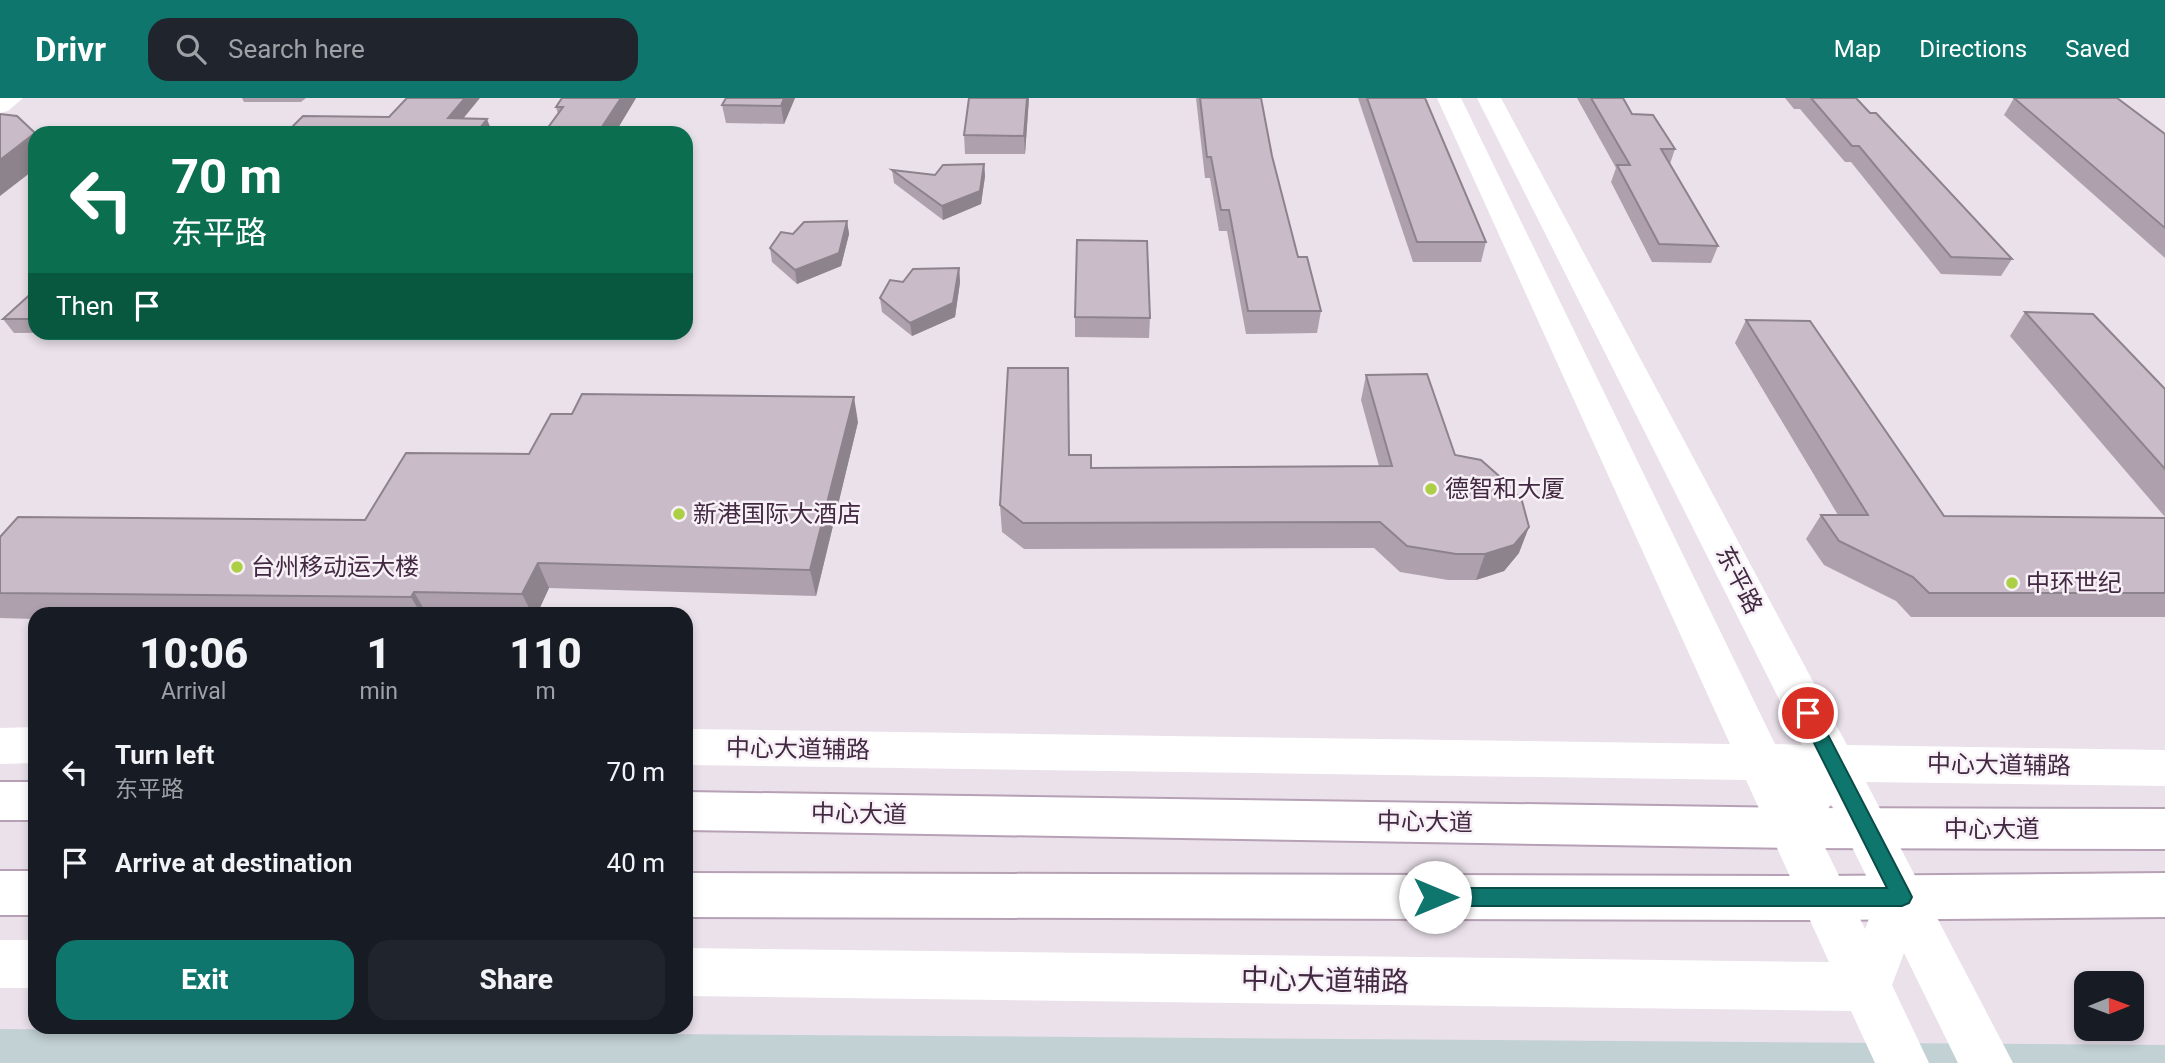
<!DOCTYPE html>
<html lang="en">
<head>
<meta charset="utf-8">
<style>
	:root { --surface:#171b24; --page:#20242c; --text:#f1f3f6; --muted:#9ea1a6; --accent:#0f766e }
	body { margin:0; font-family:Roboto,"Noto Sans SC",sans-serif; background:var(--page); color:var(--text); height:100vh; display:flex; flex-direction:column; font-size:26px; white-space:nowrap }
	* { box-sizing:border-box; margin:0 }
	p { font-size:23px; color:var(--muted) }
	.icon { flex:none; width:38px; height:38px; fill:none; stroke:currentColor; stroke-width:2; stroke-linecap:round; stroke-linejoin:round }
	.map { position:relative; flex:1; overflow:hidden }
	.panel { position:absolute; left:28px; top:509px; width:665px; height:427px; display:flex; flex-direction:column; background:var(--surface); border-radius:21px; box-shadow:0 4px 10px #0003 }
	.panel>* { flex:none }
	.top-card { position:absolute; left:28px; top:28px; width:665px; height:214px; border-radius:21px; box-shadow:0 4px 10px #0003; background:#0b6e4f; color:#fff; overflow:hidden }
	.needle { width:46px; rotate:89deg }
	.tools { position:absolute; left:2074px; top:873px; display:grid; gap:14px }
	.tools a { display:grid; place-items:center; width:70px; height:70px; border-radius:14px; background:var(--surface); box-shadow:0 4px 10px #0003; font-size:35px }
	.pin { position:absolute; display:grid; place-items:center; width:60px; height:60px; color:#fff; margin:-30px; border:4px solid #fff; border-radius:50%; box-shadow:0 2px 7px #0007 }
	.me { position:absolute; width:77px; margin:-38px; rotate:90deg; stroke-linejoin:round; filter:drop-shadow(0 0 5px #0008) }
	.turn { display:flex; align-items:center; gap:24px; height:147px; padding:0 28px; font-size:32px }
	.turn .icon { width:91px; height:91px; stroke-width:2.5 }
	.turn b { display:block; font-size:49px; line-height:60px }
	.then { display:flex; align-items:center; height:66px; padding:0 28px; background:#0003; gap:14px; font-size:26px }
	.eta { display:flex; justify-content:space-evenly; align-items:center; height:119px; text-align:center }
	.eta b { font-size:42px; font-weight:800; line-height:49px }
	.cta { display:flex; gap:14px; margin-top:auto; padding:14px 28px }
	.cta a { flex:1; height:80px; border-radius:21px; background:var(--accent); color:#fff; font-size:28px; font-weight:800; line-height:80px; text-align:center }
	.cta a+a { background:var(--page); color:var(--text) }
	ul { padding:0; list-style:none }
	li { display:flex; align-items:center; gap:21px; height:91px; padding:0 28px }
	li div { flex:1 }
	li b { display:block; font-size:26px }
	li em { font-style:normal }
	header { display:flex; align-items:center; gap:42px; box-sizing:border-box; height:98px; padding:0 35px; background:var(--accent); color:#fff }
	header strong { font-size:33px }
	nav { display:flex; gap:38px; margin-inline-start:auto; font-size:24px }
	.search { width:490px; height:63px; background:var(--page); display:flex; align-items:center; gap:18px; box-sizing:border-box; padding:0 24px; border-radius:21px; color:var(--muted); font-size:26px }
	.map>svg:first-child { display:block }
	.green { fill:#c2d1d4 }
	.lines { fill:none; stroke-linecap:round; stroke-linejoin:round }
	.primary-casing { stroke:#b6a0b5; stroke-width:4 }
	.secondary { fill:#fff; fill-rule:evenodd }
	.primary { fill:#fff; fill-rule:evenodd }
	.wall { fill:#aea1ad }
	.shaded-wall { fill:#8d838d }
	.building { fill:#cabbc9; stroke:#8d838d; stroke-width:2 }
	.route { fill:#0f766e; stroke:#0a4d48; stroke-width:2 }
	.poi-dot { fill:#accf46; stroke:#f7f1f7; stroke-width:2.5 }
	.labels { text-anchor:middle; stroke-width:5; stroke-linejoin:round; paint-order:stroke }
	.poi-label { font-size:24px; fill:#422941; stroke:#f7f1f7; text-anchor:start }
	.street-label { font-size:24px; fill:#422941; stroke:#f7f1f7 }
	.near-street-label { font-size:28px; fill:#422941; stroke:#f7f1f7 }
</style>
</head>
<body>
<header>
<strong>Drivr</strong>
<div class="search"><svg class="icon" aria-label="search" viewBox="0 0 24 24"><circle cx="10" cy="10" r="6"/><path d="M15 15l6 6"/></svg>Search here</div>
<nav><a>Map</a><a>Directions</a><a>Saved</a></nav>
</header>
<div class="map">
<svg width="2165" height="965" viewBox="0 0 2165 965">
	<rect width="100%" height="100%" fill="#eae1ea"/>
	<polygon class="green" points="0,931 2165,947 2165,965 0,965"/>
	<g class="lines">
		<g class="primary-casing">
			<g id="primary">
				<rect x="0" y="684" width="35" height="38"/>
				<polygon points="686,694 1792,710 2165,711 2165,751 1792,750 686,732"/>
				<rect x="0" y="773" width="35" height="44"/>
				<polygon points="686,775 1823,778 2165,775 2165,819 1823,822 686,819"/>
			</g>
		</g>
		<g class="secondary">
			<polygon points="0,0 23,0 8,13 0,15"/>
			<path d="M1437,0h24l314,646 27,1 -325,-647h24l346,647 318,5v36l-299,-4 147,281h-55l-54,-110 -12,32 37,78h-54l-24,-52 -1165,-15v-48l1143,14 -83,-182 -1060,-15v-36l1044,15zM1831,706l46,94 -12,31 -49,-100z"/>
			<polygon points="35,629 35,665 0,666 0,630"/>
			<rect x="0" y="842" width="35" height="48"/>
		</g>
		<use href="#primary" class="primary"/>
	</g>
	<g class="wall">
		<polygon points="242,0 306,0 301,4 244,4"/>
		<polygon points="636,0 615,35 544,35 558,16 556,9"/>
		<polygon points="795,0 784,26 726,25 722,7"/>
		<polygon points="969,0 1029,0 1025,56 965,56 964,37"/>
		<polygon points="1196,0 1261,0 1272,58 1298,159 1321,213 1317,235 1246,236 1227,133 1219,133 1210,80 1205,80"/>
		<polygon points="1358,0 1425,0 1486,144 1481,164 1413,164"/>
		<polygon points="1577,0 1623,0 1632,16 1675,51 1670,66 1718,148 1711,165 1652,164 1611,84 1616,70"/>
		<polygon points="1785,0 1856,0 2012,161 2001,178 1941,176 1851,64 1845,64 1800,11 1794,11"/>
		<polygon points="2014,0 2165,36 2165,160 2004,17"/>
		<polygon points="984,66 985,78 981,106 943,122 894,85 892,72 935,77"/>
		<polygon points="847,123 849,136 841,168 797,186 772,164 770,150 793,136"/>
		<polygon points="959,170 960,184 955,219 912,238 882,214 880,200 903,184"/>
		<polygon points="35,192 35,234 157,234 14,235 3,221"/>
		<polygon points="2025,214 2165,291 2165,419 2010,238"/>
		<polygon points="1075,219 1150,220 1149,240 1075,239"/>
		<polygon points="1746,222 1944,418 2165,420 2165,519 1911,519 1896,503 1824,467 1806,441 1821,417 1838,417 1735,245"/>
		<polygon points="1366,277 1455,357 1519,455 1504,473 1476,482 1448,482 1400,474 1374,450 1024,451 1002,434 1000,407 1069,357 1091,370 1379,368 1361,302"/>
		<polygon points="858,324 816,498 549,490 537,516 35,516 35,521 0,520 0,439 365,422 529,356"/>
	</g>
	<g class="shaded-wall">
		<polygon points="465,0 480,0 453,33 448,20"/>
		<polygon points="621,0 636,0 615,35 598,35"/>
		<polygon points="784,0 795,0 784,26 781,8"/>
		<polygon points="1027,0 1029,0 1025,56 1024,38"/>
		<polygon points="487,21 492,34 490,35 476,35"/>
		<polygon points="35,36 35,71 0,98 0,62"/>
		<polygon points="984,66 985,78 981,106 943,122 942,108"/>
		<polygon points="686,121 690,134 686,142"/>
		<polygon points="847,123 849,136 841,168 797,186 795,172"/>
		<polygon points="959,170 960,184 955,219 912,238 910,225"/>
		<polygon points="459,234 477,234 461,240"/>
		<polygon points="854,299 858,324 816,498 810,472"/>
		<polygon points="1529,429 1519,455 1504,473 1476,482 1485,456"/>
		<polygon points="538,465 549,490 537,516 532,516 522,496"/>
		<polygon points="414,494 427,516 421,516 411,499"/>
	</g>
	<g class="building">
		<polygon points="407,0 465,0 448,20 487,21 476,35 286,35 303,18 389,19"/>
		<polygon points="562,0 621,0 598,35 544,35 563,9 556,9"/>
		<polygon points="726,0 784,0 781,8 722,7"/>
		<polygon points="969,0 1027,0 1024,38 964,37"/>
		<polygon points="1200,0 1261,0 1272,58 1298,159 1307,159 1321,213 1248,213 1229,112 1221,112 1211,59 1207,59"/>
		<polygon points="1367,0 1425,0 1486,144 1417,144"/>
		<polygon points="1591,0 1623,0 1632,16 1653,17 1675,51 1661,51 1718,148 1659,146 1617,67 1630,67"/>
		<polygon points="1811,0 1856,0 1870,15 1876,15 2012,161 1951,159 1859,48 1852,48"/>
		<polygon points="2014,0 2117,0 2165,36 2165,130"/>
		<polygon points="0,16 17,18 35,35 0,62"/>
		<polygon points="984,66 980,93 942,108 892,72 935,77 943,67"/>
		<polygon points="847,123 839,155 795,172 770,150 781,134 793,136 804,124"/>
		<polygon points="1077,142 1147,143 1150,220 1075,219"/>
		<polygon points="959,170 953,205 910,225 880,200 890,182 903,184 913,171"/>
		<polygon points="35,192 35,221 3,221"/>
		<polygon points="2025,214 2093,216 2165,291 2165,371"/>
		<polygon points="1746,222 1810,223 1944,418 2165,420 2165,495 1929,495 1913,479 1839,443 1821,417 1868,417"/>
		<polygon points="1008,270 1068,270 1069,357 1091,357 1091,370 1392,368 1366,277 1427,276 1455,357 1481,362 1508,386 1522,403 1529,429 1514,447 1485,456 1456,456 1407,448 1380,424 1023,425 1000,407"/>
		<polygon points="582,296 854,299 810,472 538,465 522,496 414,494 411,499 0,495 0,439 18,419 365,422 406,355 529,356 551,316 572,316"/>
	</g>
	<polygon class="route" points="1808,608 1814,610 1909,793 1912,799 1909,805 1902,808 1435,808 1428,805 1425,799 1428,792 1435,790 1887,790 1799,615 1802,610"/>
	<g class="poi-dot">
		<circle cx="1431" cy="391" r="7"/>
		<circle cx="679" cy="416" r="7"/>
		<circle cx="237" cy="469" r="7"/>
		<circle cx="2012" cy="485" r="7"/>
	</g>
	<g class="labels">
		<g class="poi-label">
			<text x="1445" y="399">德智和大厦</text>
			<text x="693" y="424">新港国际大酒店</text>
			<text x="251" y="477">台州移动运大楼</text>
			<text x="2026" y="493">中环世纪</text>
		</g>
		<g class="street-label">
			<text transform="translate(1739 482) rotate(63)" y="8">东平路</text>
			<text transform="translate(798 651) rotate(1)" y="8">中心大道辅路</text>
			<text transform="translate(1999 667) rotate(1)" y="8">中心大道辅路</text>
			<text transform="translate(859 716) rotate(1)" y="8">中心大道</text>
			<text transform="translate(1425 724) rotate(1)" y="8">中心大道</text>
			<text x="1992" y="739">中心大道</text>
		</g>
		<g class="near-street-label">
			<text transform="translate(1325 882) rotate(1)" y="10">中心大道辅路</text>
		</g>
	</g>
</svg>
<div class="tools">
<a><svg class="needle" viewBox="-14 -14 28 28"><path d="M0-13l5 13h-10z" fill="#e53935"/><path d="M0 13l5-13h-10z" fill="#9ea1a6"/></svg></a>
</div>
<div class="pin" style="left:1808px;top:615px;background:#d93025"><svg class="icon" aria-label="arrive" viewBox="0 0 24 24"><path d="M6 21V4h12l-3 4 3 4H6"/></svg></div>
<svg class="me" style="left:1435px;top:799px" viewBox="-20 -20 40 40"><circle r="19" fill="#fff"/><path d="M0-13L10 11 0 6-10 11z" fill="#0f766e"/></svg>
<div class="top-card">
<div class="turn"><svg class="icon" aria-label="left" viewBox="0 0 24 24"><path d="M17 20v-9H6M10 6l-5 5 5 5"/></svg><div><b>70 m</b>东平路</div></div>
<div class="then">Then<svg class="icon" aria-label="arrive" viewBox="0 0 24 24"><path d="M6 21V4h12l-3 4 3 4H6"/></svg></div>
</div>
<section class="panel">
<div class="eta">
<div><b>10:06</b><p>Arrival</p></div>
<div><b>1</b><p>min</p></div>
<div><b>110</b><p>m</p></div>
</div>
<ul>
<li><svg class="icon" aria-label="left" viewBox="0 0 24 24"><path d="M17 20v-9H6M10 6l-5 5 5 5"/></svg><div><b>Turn left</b><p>东平路</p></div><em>70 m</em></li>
<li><svg class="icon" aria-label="arrive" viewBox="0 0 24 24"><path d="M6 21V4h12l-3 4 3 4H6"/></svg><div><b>Arrive at destination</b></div><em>40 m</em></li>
</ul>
<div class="cta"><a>Exit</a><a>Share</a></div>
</section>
</div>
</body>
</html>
